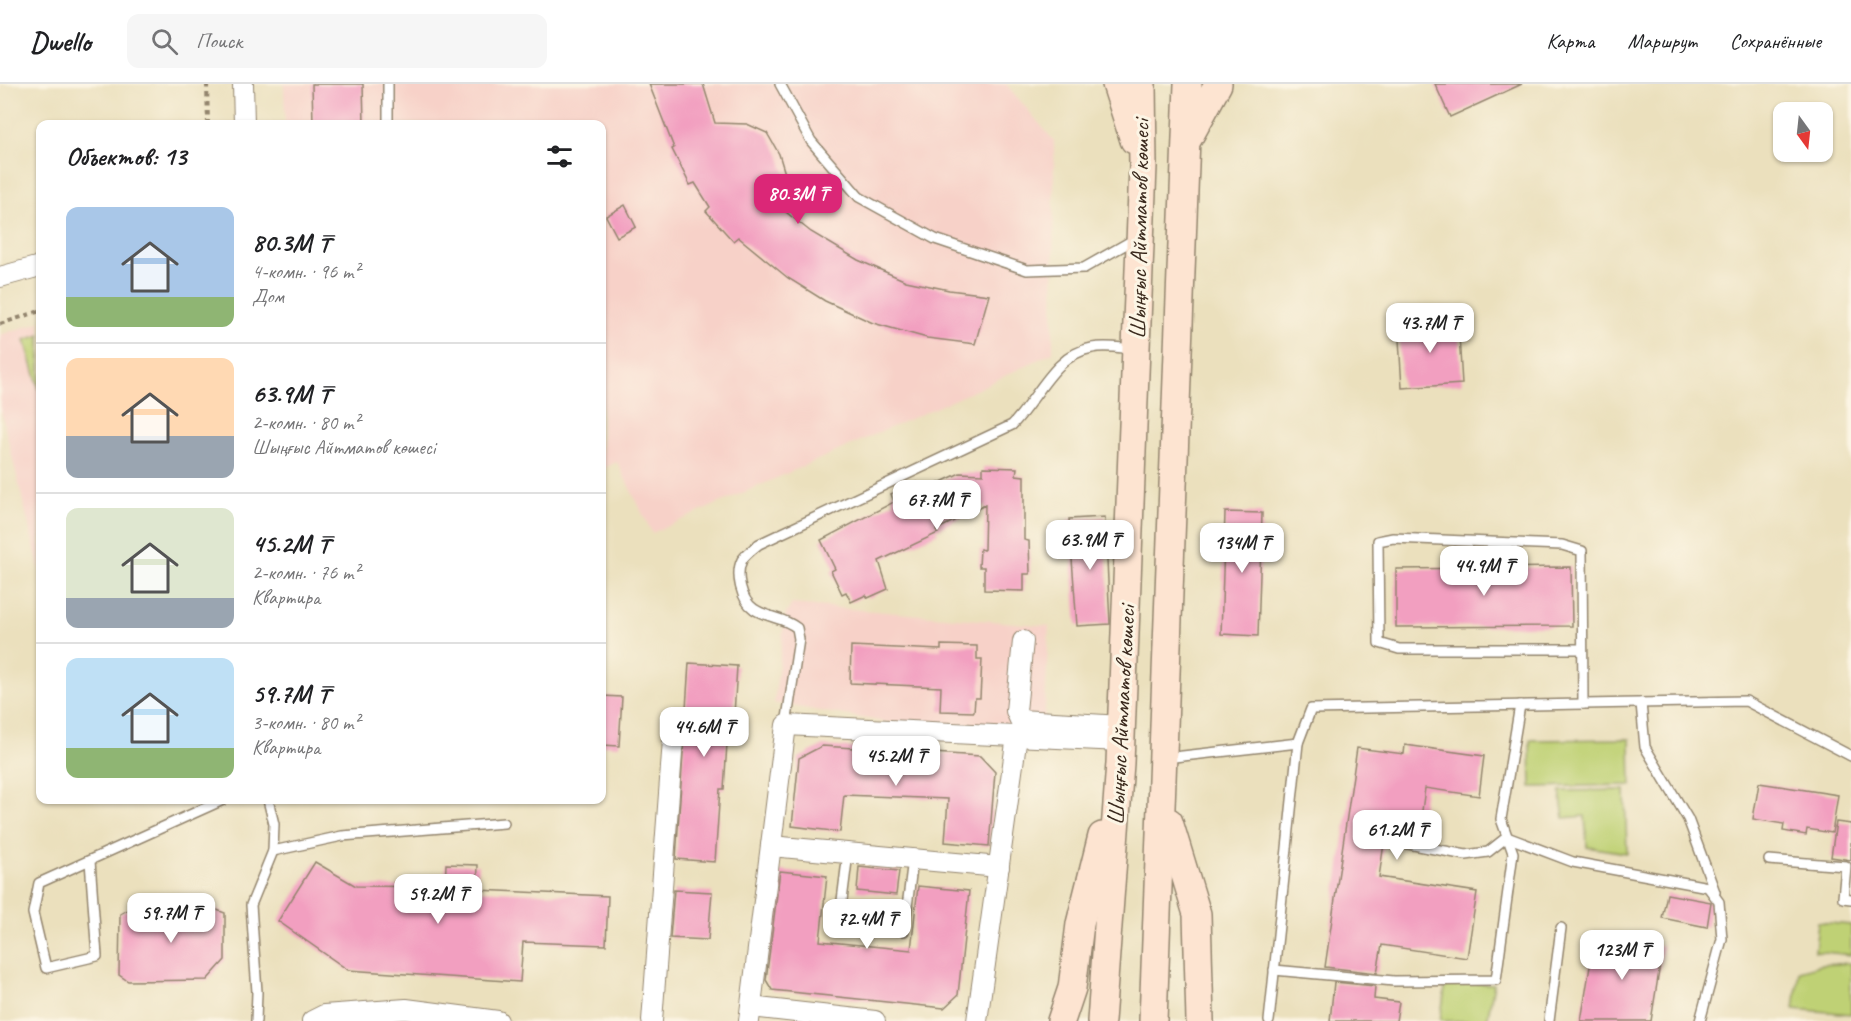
<!DOCTYPE html>
<html lang="ru">
<head>
<meta charset="utf-8">
<style>
	:root { --surface:#fff; --page:#f6f6f6; --text:#202124; --muted:#757577; --line:#e0e0e0; --accent:#db2777 }
	body { margin:0; font-family:Caveat,sans-serif; background:var(--page); color:var(--text); height:100vh; display:flex; flex-direction:column; font-size:22px; white-space:nowrap }
	* { box-sizing:border-box; margin:0 }
	p { font-size:20px; color:var(--muted) }
	.icon { flex:none; width:33px; height:33px; fill:none; stroke:currentColor; stroke-width:2; stroke-linecap:round; stroke-linejoin:round }
	.map { position:relative; flex:1; overflow:hidden }
	.sheet { position:absolute; left:36px; top:36px; width:570px; height:684px; display:flex; flex-direction:column; background:var(--surface); border-radius:12px; box-shadow:0 2px 4px #0004 }
	.sheet>* { flex:none }
	.needle { width:39px; rotate:165deg }
	.buttons { position:absolute; left:1773px; top:18px; display:grid; gap:12px }
	.buttons a { display:grid; place-items:center; width:60px; height:60px; border-radius:12px; background:var(--surface); box-shadow:0 2px 4px #0004; font-size:30px }
	.price { position:absolute; translate:-50% -51px; padding:0 14px; border-radius:12px; background:#fff; color:#222; font-size:20px; line-height:39px; filter:drop-shadow(0 2px 3px #0008) }
	.price::after { content:''; position:absolute; left:50%; top:36px; width:18px; height:14px; margin-left:-9px; background:inherit; clip-path:polygon(0 0,100% 0,50% 100%) }
	.price.current { background:var(--accent); color:#fff }
	ul { padding:0; list-style:none }
	li { display:flex; align-items:center; gap:18px; height:150px; padding:0 30px }
	li+li { border-top:2px solid var(--line) }
	li span { display:grid; place-items:center; flex:none; width:168px; height:120px; border-radius:12px; color:#555 }
	li>.icon { margin-inline-start:auto }
	span .icon { width:72px; height:72px; fill:#fffc; stroke-width:1 }
	li b { font-size:26px }
	h2 { display:flex; justify-content:space-between; align-items:center; height:72px; padding:0 30px; font-size:26px }
	header { display:flex; align-items:center; gap:36px; box-sizing:border-box; height:84px; padding:0 30px; background:var(--surface); border-bottom:2px solid var(--line) }
	header strong { font-size:28px }
	nav { display:flex; gap:33px; margin-inline-start:auto; font-size:21px }
	.search { width:420px; height:54px; background:var(--page); display:flex; align-items:center; gap:15px; box-sizing:border-box; padding:0 21px; border-radius:12px; color:var(--muted); font-size:22px }
	.map>svg:first-child { display:block }
	.built { fill:#f7d1c8 }
	.green { fill:#bfd174; stroke:#7d7e49; stroke-width:1.5 }
	.building { fill:#f29fc0 }
	.lines { fill:none; stroke-linecap:round; stroke-linejoin:round }
	.lane-casing { stroke:#93856e; stroke-width:12 }
	.street-casing { stroke:#93856e; stroke-width:22 }
	.secondary-casing { stroke:#93856e; stroke-width:30 }
	.path { stroke:#93856e; stroke-width:4; stroke-dasharray:4.5 4.5; stroke-linecap:butt }
	.lane { stroke:#fff; stroke-width:9 }
	.street { stroke:#fff; stroke-width:20 }
	.secondary { stroke:#fde4d1; stroke-width:27 }
	.labels { text-anchor:middle; stroke-width:6; stroke-linejoin:round; paint-order:stroke }
	.street-label { font-size:24px; fill:#3b2a1e; stroke:#fcf5e5 }
</style>
</head>
<body>
<header>
<strong>Dwello</strong>
<div class="search"><svg class="icon" aria-label="search" viewBox="0 0 24 24"><circle cx="10" cy="10" r="6"/><path d="M15 15l6 6"/></svg>Поиск</div>
<nav><a>Карта</a><a>Маршрут</a><a>Сохранённые</a></nav>
</header>
<div class="map">
<svg width="1851" height="937" viewBox="0 0 1851 937">
	<rect width="100%" height="100%" fill="#fcf5e5"/>
	<filter id="ink" filterUnits="userSpaceOnUse"><feTurbulence type="fractalNoise" baseFrequency=".0167" numOctaves="2"/><feDisplacementMap in="SourceGraphic" scale="12" xChannelSelector="R" yChannelSelector="G"/><feConvolveMatrix kernelMatrix="1 2 1 2 8 2 1 2 1" color-interpolation-filters="sRGB"/></filter>
	<filter id="wash" filterUnits="userSpaceOnUse"><feTurbulence type="fractalNoise" baseFrequency=".008" numOctaves="4" result="noise"/><feDisplacementMap in="SourceGraphic" scale="24" xChannelSelector="R" yChannelSelector="G"/><feGaussianBlur stdDeviation="1.35" result="paint"/><feColorMatrix in="noise" values="0 0 0 0 0 0 0 0 0 0 0 0 0 0 0 0 0 1.4 0 .05"/><feComposite in="paint" operator="in"/></filter>
	<g filter="url(#wash)">
		<rect width="100%" height="100%" fill="#ebe0bd"/>
		<!-- built -->
		<g class="built">
			<polygon points="284,0 1006,0 1054,57 1053,268 978,305 652,449 617,378 602,385 602,40 285,40"/>
			<polygon points="40,238 40,487 0,323 0,251"/>
			<polygon points="792,520 1049,542 1043,665 774,619 785,531"/>
		</g>
		<!-- green -->
		<g class="green">
			<polygon points="40,251 40,308 25,256"/>
			<polygon points="1630,655 1631,701 1531,703 1530,656"/>
			<polygon points="1625,706 1627,769 1587,763 1585,732 1564,734 1560,707"/>
			<polygon points="1818,838 1851,841 1851,871 1815,867"/>
			<polygon points="1851,879 1851,930 1794,925 1799,887 1820,881"/>
			<polygon points="1446,898 1494,900 1487,937 1440,937"/>
		</g>
		<g id="blocks">
			<!-- building -->
			<g class="building">
				<polygon points="312,0 363,0 364,40 313,40"/>
				<polygon points="649,0 703,0 715,39 747,40 767,49 779,70 786,93 777,121 811,148 858,176 906,197 949,206 989,211 975,260 927,254 873,239 825,217 788,194 738,153 733,157 706,127 710,123 695,99 690,101 672,65 674,64"/>
				<polygon points="1435,0 1522,0 1450,33"/>
				<polygon points="625,121 636,143 617,153 606,132"/>
				<polygon points="1458,235 1462,300 1402,304 1398,239"/>
				<polygon points="983,383 1017,384 1016,391 1024,392 1024,456 1029,457 1030,490 1024,490 1024,507 984,506 984,483 979,483 980,465 984,466 985,421 936,446 938,449 879,477 888,505 868,514 866,511 851,518 846,508 842,510 831,487 835,485 821,456 894,418 891,410 917,398 922,407 960,389 983,390"/>
				<polygon points="1225,428 1262,429 1258,552 1221,550"/>
				<polygon points="1105,433 1110,540 1077,542 1069,435"/>
				<polygon points="1571,483 1572,542 1396,543 1396,485"/>
				<polygon points="941,561 977,562 977,575 982,575 980,614 975,614 974,628 940,627 941,603 850,599 851,562 941,566"/>
				<polygon points="689,579 737,582 734,631 729,630 724,705 720,705 715,778 676,775"/>
				<polygon points="602,612 622,613 619,662 602,661"/>
				<polygon points="1405,661 1484,672 1479,712 1425,704 1419,750 1386,746 1379,793 1477,808 1467,874 1382,861 1377,889 1325,883 1357,664 1404,670"/>
				<polygon points="822,662 980,672 995,688 989,762 945,758 948,715 844,711 840,748 792,742 799,674"/>
				<polygon points="1759,699 1838,711 1832,749 1807,745 1806,751 1783,747 1784,740 1753,735"/>
				<polygon points="1836,738 1851,740 1851,776 1831,773"/>
				<polygon points="315,778 356,802 445,803 446,780 478,781 477,806 608,812 606,861 523,858 520,898 348,886 278,837"/>
				<polygon points="859,783 899,787 896,811 857,807"/>
				<polygon points="780,787 827,792 820,857 911,866 918,802 969,807 958,911 944,924 772,906 766,896"/>
				<polygon points="674,806 712,808 708,856 670,854"/>
				<polygon points="1667,810 1711,818 1707,843 1662,834"/>
				<polygon points="129,825 217,826 225,829 225,876 207,896 128,897 119,891 120,830"/>
				<polygon points="1595,852 1663,862 1651,937 1581,937"/>
				<polygon points="1334,898 1375,902 1374,915 1399,918 1396,937 1330,937"/>
			</g>
		</g>
	</g>
	<g filter="url(#ink)">
		<use href="#blocks" fill-opacity="0" stroke="#93856e" stroke-width="1.5"/>
		<g class="lines">
			<defs>
				<g id="lane">
					<polyline points="388,0 388,40"/>
					<polyline points="780,0 811,57 859,113 935,155 1027,186 1084,184 1135,155"/>
					<polyline points="1582,565 1399,565 1379,559 1378,457 1393,454 1562,461 1582,467 1583,620"/>
					<polyline points="1641,619 1645,663 1688,735 1715,808"/>
					<path d="M 786,641 L 799,555 L 797,544 C 784,533 767,534 754,525 C 741,516 735,490 742,476 C 746,470 754,464 759,460 L 1012,341 C 1037,316 1054,270 1092,264 C 1105,261 1120,264 1134,265"/>
					<polyline points="1165,674 1298,659 1311,625 1746,617 1851,672"/>
					<polyline points="1398,758 1466,771 1488,768 1507,753 1573,778 1708,803 1719,818 1722,855 1700,937"/>
					<polyline points="273,767 342,752 504,739"/>
					<polyline points="848,769 839,840 904,847 913,775"/>
					<polyline points="1769,776 1846,782 1843,814 1851,815"/>
					<polyline points="90,777 97,872 46,884 33,829 39,799 223,716"/>
					<polyline points="1274,886 1394,897 1496,896 1513,769 1501,735 1520,621"/>
					<polyline points="256,937 257,908 251,821 273,767 274,740 268,716"/>
					<polyline points="1269,937 1298,659"/>
					<polyline points="1549,937 1561,844"/>
				</g>
				<g id="street">
					<polyline points="243,0 244,40"/>
					<polyline points="0,193 40,182"/>
					<polyline points="1023,557 1016,627 1020,636 1122,642"/>
					<polyline points="771,762 999,783"/>
					<polyline points="751,923 875,937"/>
					<polyline points="312,937 324,931 406,925 498,937"/>
					<polyline points="652,937 673,656"/>
					<polyline points="749,937 786,641 1121,657"/>
					<polyline points="977,937 1017,652"/>
				</g>
				<g id="secondary">
					<polyline points="1116,0 1134,56"/>
					<polyline points="1189,53 1218,0"/>
					<polyline points="1169,738 1197,830 1200,937"/>
					<polyline points="1061,937 1072,904 1080,840 1102,752"/>
					<polyline points="1101,937 1120,679 1143,82 1142,0"/>
					<polyline points="1153,937 1188,0"/>
				</g>
			</defs>
			<!-- lane casing -->
			<use href="#lane" class="lane-casing"/>
			<!-- street casing -->
			<use href="#street" class="street-casing"/>
			<!-- secondary casing -->
			<use href="#secondary" class="secondary-casing"/>
			<!-- path -->
			<g class="path">
				<polyline points="207,0 208,40"/>
				<polyline points="0,240 40,227"/>
			</g>
			<!-- lane -->
			<use href="#lane" class="lane"/>
			<!-- street -->
			<use href="#street" class="street"/>
			<!-- secondary -->
			<use href="#secondary" class="secondary"/>
		</g>
	</g>
	<g class="labels">
		<!-- street labels -->
		<g class="street-label">
			<text transform="translate(1139 145) rotate(-89)" y="8">Шыңғыс Айтматов көшесі</text>
			<text transform="translate(1121 631) rotate(-87)" y="8">Шыңғыс Айтматов көшесі</text>
		</g>
	</g>
</svg>
<div class="buttons">
<a><svg class="needle" viewBox="-14 -14 28 28"><path d="M0-13l5 13h-10z" fill="#e53935"/><path d="M0 13l5-13h-10z" fill="#757577"/></svg></a>
</div>
<b class="price current" style="left:798px;top:141px">80.3M ₸</b>
<b class="price" style="left:1430px;top:270px">43.7M ₸</b>
<b class="price" style="left:937px;top:447px">67.7M ₸</b>
<b class="price" style="left:1090px;top:487px">63.9M ₸</b>
<b class="price" style="left:1242px;top:490px">134M ₸</b>
<b class="price" style="left:1484px;top:513px">44.9M ₸</b>
<b class="price" style="left:704px;top:674px">44.6M ₸</b>
<b class="price" style="left:896px;top:703px">45.2M ₸</b>
<b class="price" style="left:1397px;top:777px">61.2M ₸</b>
<b class="price" style="left:438px;top:841px">59.2M ₸</b>
<b class="price" style="left:171px;top:860px">59.7M ₸</b>
<b class="price" style="left:867px;top:866px">72.4M ₸</b>
<b class="price" style="left:1622px;top:897px">123M ₸</b>
<section class="sheet">
<h2>Объектов: 13<svg class="icon" aria-label="filters" viewBox="0 0 24 24"><path d="M4 7h16M4 17h16"/><circle cx="9" cy="7" r="2"/><circle cx="15" cy="17" r="2"/></svg></h2>
<ul>
<li><span style="background:linear-gradient(#a9c7e8 75%,#8fb573 0)"><svg class="icon" aria-label="home" viewBox="0 0 24 24"><path d="M3 11l9-7 9 7M6 9v11h12V9"/></svg></span><div><b>80.3M ₸</b><p>4-комн. · 96 m²</p><p>Дом</p></div></li>
<li><span style="background:linear-gradient(#ffd9b3 65%,#9aa5b1 0)"><svg class="icon" aria-label="home" viewBox="0 0 24 24"><path d="M3 11l9-7 9 7M6 9v11h12V9"/></svg></span><div><b>63.9M ₸</b><p>2-комн. · 80 m²</p><p>Шыңғыс Айтматов көшесі</p></div></li>
<li><span style="background:linear-gradient(#dfe7d0 75%,#9aa5b1 0)"><svg class="icon" aria-label="home" viewBox="0 0 24 24"><path d="M3 11l9-7 9 7M6 9v11h12V9"/></svg></span><div><b>45.2M ₸</b><p>2-комн. · 76 m²</p><p>Квартира</p></div></li>
<li><span style="background:linear-gradient(#bfe0f5 75%,#8fb573 0)"><svg class="icon" aria-label="home" viewBox="0 0 24 24"><path d="M3 11l9-7 9 7M6 9v11h12V9"/></svg></span><div><b>59.7M ₸</b><p>3-комн. · 80 m²</p><p>Квартира</p></div></li>
</ul>
</section>
</div>
</body>
</html>
